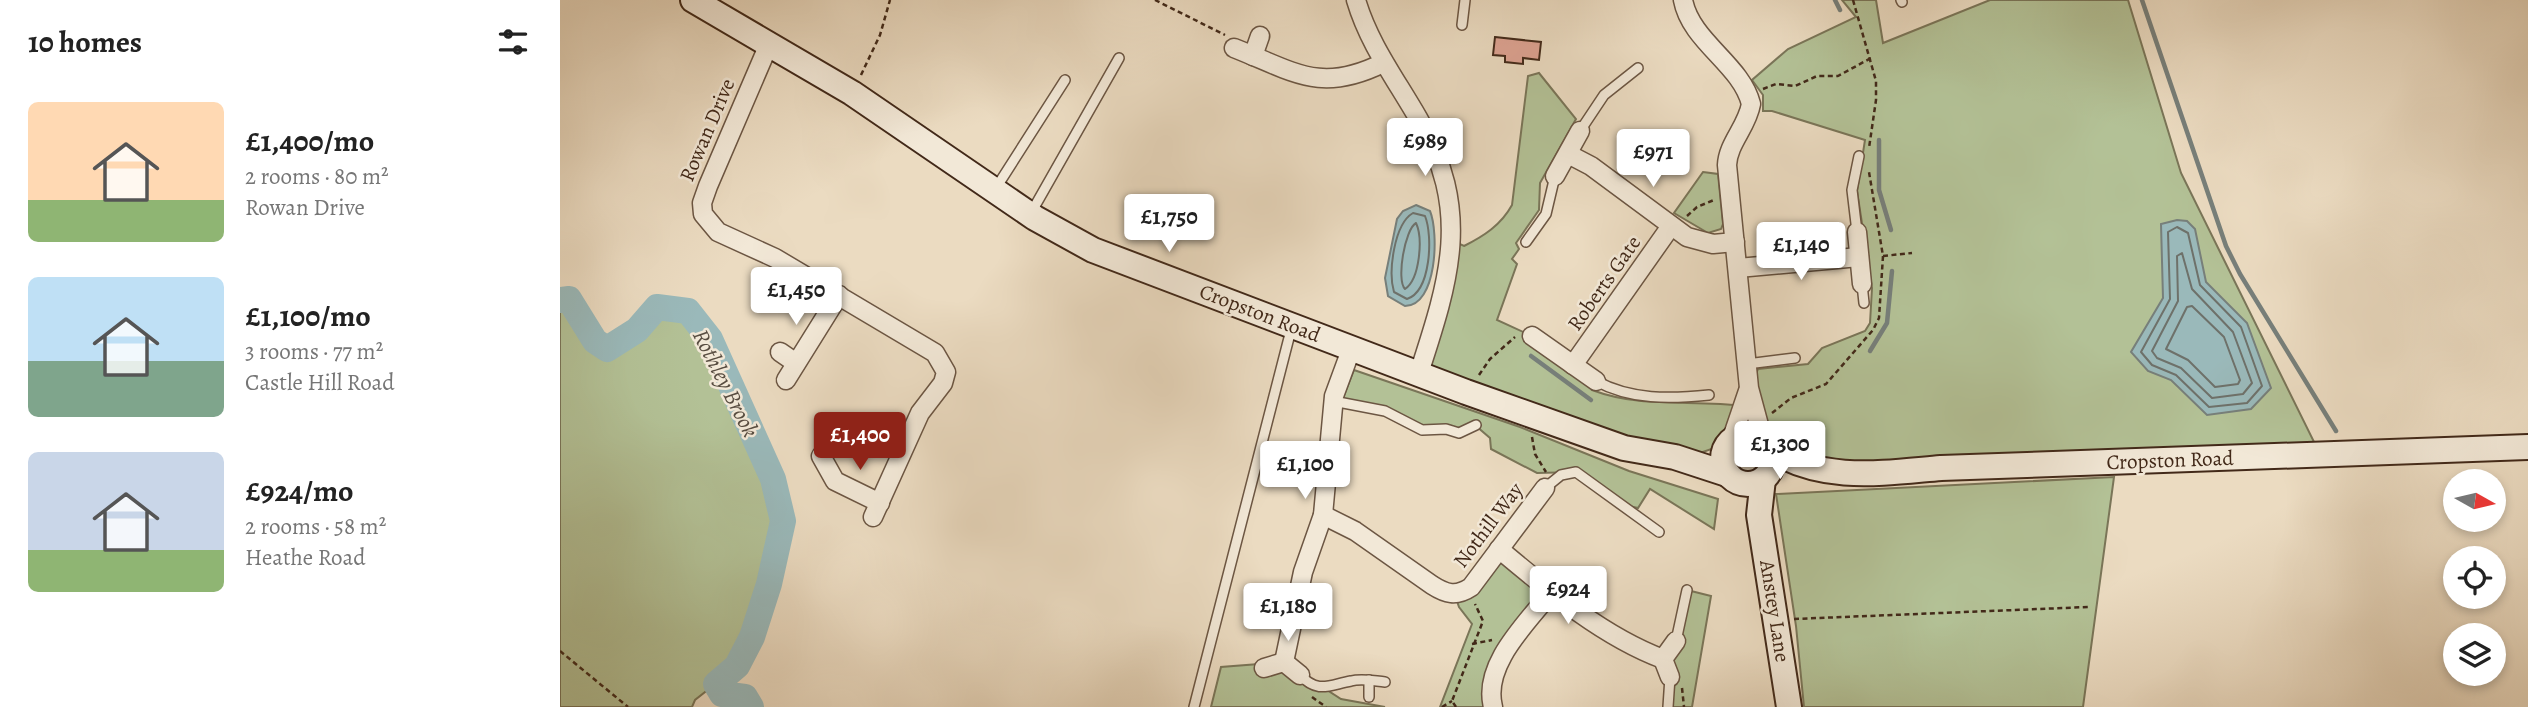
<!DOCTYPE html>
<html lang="en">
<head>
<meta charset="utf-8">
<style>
	:root { --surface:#fff; --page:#f6f6f6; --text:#222; --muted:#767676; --accent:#8f2418 }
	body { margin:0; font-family:Alegreya,serif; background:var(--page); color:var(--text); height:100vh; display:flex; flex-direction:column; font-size:26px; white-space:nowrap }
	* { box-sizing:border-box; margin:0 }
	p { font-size:23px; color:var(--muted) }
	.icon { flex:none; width:38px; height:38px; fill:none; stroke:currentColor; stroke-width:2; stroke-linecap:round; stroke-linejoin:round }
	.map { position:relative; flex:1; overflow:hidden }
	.drawer { display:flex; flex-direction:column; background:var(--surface); width:560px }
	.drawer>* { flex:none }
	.needle { width:46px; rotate:98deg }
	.controls { position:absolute; left:1883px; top:469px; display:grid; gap:14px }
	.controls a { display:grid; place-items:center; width:63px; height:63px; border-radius:50%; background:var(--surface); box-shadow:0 4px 10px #0003; font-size:35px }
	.price { position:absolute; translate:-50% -60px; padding:0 16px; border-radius:7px; background:#fff; color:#222; font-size:23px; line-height:46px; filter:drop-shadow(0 2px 4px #0008) }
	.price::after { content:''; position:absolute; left:50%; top:42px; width:21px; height:16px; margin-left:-10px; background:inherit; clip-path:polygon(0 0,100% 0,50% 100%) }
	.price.on { background:var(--accent); color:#fff }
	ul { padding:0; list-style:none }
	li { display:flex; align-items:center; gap:21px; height:175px; padding:0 28px }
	li span { display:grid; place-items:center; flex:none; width:196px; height:140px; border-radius:10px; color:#555 }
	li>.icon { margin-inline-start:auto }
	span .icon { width:84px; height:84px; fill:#fffc; stroke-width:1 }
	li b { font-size:30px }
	h2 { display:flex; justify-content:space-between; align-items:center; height:84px; padding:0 28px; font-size:30px }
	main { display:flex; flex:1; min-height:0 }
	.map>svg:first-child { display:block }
	.green { fill:#b3c196; stroke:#7a7558; stroke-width:2 }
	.water { fill:#9ab9ba; stroke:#777f7a; stroke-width:2 }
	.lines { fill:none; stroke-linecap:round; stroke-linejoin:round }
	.shore { stroke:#6e716a; stroke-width:2 }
	.stream { stroke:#777f7a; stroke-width:4.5 }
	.river { stroke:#9ab9ba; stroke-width:26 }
	.building { fill:#dea393; stroke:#422919; stroke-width:2 }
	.lane-casing { stroke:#6c5643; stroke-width:12 }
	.street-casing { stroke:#6c5643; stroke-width:21 }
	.secondary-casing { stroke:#422919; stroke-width:28 }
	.path { stroke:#422919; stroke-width:2.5; stroke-dasharray:5 3.5; stroke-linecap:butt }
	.lane { stroke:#f2e8d7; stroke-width:9 }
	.street { stroke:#f2e8d7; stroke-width:18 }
	.secondary { stroke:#f2e8d7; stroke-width:24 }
	.labels { text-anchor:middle; stroke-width:5; stroke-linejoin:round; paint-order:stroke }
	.street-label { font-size:21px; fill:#422919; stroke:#f2e8d7 }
	.water-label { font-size:23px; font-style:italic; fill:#584d41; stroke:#f2e8d7 }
</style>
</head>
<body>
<main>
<section class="drawer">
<h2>10 homes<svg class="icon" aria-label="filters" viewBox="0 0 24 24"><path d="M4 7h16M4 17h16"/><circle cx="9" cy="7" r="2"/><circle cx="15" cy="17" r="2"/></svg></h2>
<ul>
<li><span style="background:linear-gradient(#ffd9b3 70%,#8fb573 0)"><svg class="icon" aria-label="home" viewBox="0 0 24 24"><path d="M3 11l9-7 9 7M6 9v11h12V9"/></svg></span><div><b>£1,400/mo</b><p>2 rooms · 80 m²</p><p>Rowan Drive</p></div></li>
<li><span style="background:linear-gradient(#bfe0f5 60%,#7fa58c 0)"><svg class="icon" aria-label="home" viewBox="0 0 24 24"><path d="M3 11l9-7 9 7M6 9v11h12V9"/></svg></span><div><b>£1,100/mo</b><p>3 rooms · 77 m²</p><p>Castle Hill Road</p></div></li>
<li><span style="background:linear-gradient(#c9d6e8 70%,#8fb573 0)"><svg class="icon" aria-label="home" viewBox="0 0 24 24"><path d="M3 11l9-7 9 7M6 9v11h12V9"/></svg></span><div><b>£924/mo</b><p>2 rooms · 58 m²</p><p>Heathe Road</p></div></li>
</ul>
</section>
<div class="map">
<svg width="1968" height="707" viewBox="0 0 1968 707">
	<rect width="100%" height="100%" fill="#ebdbc1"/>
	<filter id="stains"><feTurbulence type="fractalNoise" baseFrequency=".00286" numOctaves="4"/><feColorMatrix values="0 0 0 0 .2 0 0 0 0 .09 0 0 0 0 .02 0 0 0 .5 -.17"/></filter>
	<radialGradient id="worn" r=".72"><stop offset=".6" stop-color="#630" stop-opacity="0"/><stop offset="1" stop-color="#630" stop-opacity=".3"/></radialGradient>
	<!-- green -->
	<g class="green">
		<polygon points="1282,0 1316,0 1323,43 1430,0 1568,0 1621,173 1760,454 1310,475 1210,449 1189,388 1198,369 1248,364 1262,348 1305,331 1310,323 1312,288 1297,191 1305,140 1212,111 1203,111 1203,95 1192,80 1228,49 1296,17"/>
		<path d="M 979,73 L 1016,119 L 980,183 L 979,210 L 956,243 L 959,249 L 952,259 L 957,264 L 937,320 L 972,336 L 1036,381 L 1032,390 C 1082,409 1133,399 1184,406 L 1169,443 L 1137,454 L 1115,457 L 859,373 L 893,241 L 904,246 C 924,236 941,225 952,205 L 968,76 Z"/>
		<polygon points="1143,172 1158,174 1163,224 1161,229 1148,233 1114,213"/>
		<path d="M 9,299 L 39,345 L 47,349 L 99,312 C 137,323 154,348 161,386 L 223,521 L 192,637 L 159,681 L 135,700 L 132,707 L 0,707 L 0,300 Z"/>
		<path d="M 794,370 L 960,427 L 1069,471 L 1158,499 L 1154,529 L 1090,489 L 1078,508 L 1055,503 L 1016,472 L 977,473 L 931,449 L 930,438 L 916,426 C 871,446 861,421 824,410 C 810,406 795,405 781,403 Z"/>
		<polygon points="1554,477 1523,707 1244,707 1236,626 1216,494"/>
		<polygon points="942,551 985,591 950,646 926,707 880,707 912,624 899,607 895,595"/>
		<polygon points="1127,590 1151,596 1132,707 1108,707 1116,641"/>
		<polygon points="724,662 781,699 825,707 651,707 661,667"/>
	</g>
	<!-- water -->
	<g class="water">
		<path d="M 856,205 L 870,211 C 879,233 877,306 845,306 L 828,296 L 825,278 L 837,219 L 843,211 Z"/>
		<polygon points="1617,220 1627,221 1635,229 1646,282 1687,323 1711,388 1691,409 1647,415 1611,380 1588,371 1571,352 1603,298 1601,224"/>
	</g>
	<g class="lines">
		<!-- shore -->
		<g class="shore">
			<path d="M 853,213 L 865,216 C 873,236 871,291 847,299 L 834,292 C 828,272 834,224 853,213 Z"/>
			<path d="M 856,223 C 863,238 860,279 845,289 C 836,280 845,229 856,223 Z"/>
			<polygon points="1617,227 1628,233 1640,285 1681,327 1702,386 1687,403 1649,407 1616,375 1592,365 1581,352 1610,299 1608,232"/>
			<polygon points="1622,253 1632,289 1673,332 1692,383 1683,394 1652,398 1621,368 1597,358 1592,351 1618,301 1617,256"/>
			<polygon points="1632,306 1664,337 1680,380 1678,384 1655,387 1628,360 1606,349 1627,307"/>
		</g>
		<!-- stream -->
		<g class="stream">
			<polyline points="1275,0 1280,10"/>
			<polyline points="1582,0 1666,246 1680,274 1776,431"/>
			<polyline points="1319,140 1319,190 1331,230"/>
			<polyline points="1310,351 1327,323 1332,271"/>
			<polyline points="971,356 1031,400"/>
		</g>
		<!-- river -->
		<polyline class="river" points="0,300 9,299 35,341 47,349 77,330 97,307 128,311 150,339 213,479 223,521 209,584 192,637 177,666 156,684 162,694 185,697 191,707"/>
	</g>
	<!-- building -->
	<polygon class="building" points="935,37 981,42 979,60 963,58 963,64 945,62 945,56 933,55"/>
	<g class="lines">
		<defs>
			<g id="lane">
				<polyline points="1341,0 1342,2"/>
				<polyline points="902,25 905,0"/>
				<polyline points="1020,131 1044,95 1078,68"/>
				<polyline points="436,188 505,80"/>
				<polyline points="471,213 559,58"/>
				<polyline points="1297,232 1292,190 1299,156"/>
				<polyline points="966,242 986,214 995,176"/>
				<polyline points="1302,284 1304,303"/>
				<polyline points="1187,364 1235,358"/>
				<path d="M 1036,381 C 1071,400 1110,399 1149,395"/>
				<polyline points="773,401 825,411 862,430 886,429 899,433 916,425"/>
				<polyline points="985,488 1001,475 1016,472 1099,532"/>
				<polyline points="1116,641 1127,590"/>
				<path d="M 740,675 C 758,694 769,685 791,681 C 802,678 814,681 825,682"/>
				<polyline points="809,680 809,697"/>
				<polyline points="634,707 732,326"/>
				<polyline points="1108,707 1110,677"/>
			</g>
			<g id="street">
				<path d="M 796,0 C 809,44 835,78 858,118 C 912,210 890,278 859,373"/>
				<path d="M 1123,0 C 1131,42 1181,64 1191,104 C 1187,127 1168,143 1167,165 L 1189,388 L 1203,440"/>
				<polyline points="209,44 148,186 142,203 143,214 158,232 215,258 375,353 386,372 383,383 360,413 313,517"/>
				<path d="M 674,48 C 735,72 760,94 823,63"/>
				<polyline points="693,56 700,36"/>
				<polyline points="1008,154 1031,166 1127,237 1153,244 1175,242"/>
				<polyline points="995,176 1020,131"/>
				<polyline points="1297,232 1302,284"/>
				<polyline points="1178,268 1299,257"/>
				<polyline points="972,336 1036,381"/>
				<polyline points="220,352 236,363"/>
				<polyline points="1013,365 1111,226"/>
				<polyline points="226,380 279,295"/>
				<polyline points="1171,441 1188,391"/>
				<polyline points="261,456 275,481 320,503"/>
				<path d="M 763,515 L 795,531 L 872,585 C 886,594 896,597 911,587 L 985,488"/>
				<path d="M 939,549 C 988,590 1042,636 1103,659"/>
				<polyline points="724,662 743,572 763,515 774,396 792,347"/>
				<polyline points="704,668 724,662 740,675"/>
				<polyline points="1110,677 1103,659 1116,641"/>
				<path d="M 933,707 C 922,664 968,622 992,591"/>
			</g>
			<g id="secondary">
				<polyline points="133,0 292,93 475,218 533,250 906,392 1064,448 1115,457 1167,474"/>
				<circle cx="1188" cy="459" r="25"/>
				<path d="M 1210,449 C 1263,483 1322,473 1381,468 L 1968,447"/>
				<polyline points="1203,479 1199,515 1229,707"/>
			</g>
		</defs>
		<!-- lane casing -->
		<use href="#lane" class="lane-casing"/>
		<!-- street casing -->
		<use href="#street" class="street-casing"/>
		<!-- secondary casing -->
		<use href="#secondary" class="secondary-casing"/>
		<!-- path -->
		<g class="path">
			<polyline points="595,0 665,35"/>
			<polyline points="1293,0 1316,81 1316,100 1309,148"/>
			<polyline points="301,75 320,35 330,0"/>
			<polyline points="1203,89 1216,84 1235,86 1257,76 1278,76 1311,58"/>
			<polyline points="1127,216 1137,207 1154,200"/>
			<polyline points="1323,256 1352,253"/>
			<polyline points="919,375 930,359 955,337"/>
			<polyline points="1212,413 1231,398 1266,384 1313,330 1319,318 1323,256 1309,172"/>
			<polyline points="972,437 975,454 986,472"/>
			<polyline points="1234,619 1528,607"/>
			<polyline points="912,644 932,640"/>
			<polyline points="0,651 68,707"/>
			<polyline points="1122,688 1124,707"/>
			<polyline points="752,697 766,707"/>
			<polyline points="882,707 892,701"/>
			<polyline points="896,707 892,701 923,621 915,604"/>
		</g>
		<!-- lane -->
		<use href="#lane" class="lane"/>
		<!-- street -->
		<use href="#street" class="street"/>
		<!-- secondary -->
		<use href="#secondary" class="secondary"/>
	</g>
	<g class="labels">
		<!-- street labels -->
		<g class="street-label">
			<text transform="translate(147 130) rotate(-67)" y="7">Rowan Drive</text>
			<text transform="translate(1044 283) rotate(-55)" y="7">Roberts Gate</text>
			<text transform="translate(700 313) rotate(21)" y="7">Cropston Road</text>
			<text transform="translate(1610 460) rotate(-2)" y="7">Cropston Road</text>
			<text transform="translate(928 525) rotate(-53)" y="7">Nothill Way</text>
			<text transform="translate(1215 611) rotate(81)" y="7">Anstey Lane</text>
		</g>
		<!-- water labels -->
		<g class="water-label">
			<text transform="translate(166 383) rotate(63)" y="8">Rothley Brook</text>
		</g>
	</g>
	<rect width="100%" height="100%" filter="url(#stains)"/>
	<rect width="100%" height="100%" fill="url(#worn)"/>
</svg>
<div class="controls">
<a><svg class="needle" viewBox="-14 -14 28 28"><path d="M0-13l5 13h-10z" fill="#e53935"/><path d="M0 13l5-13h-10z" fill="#767676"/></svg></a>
<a><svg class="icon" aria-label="locate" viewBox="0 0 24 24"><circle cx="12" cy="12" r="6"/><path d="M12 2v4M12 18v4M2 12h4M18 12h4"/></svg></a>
<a><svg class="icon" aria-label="layers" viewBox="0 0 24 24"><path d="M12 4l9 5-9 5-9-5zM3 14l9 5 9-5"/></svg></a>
</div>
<b class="price" style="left:865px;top:178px">£989</b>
<b class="price" style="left:1093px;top:189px">£971</b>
<b class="price" style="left:609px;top:254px">£1,750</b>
<b class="price" style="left:1241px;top:282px">£1,140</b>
<b class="price" style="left:236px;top:327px">£1,450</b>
<b class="price on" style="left:300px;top:472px">£1,400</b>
<b class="price" style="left:1220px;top:481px">£1,300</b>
<b class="price" style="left:745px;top:501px">£1,100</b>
<b class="price" style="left:1008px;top:626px">£924</b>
<b class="price" style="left:728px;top:643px">£1,180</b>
</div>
</main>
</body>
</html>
